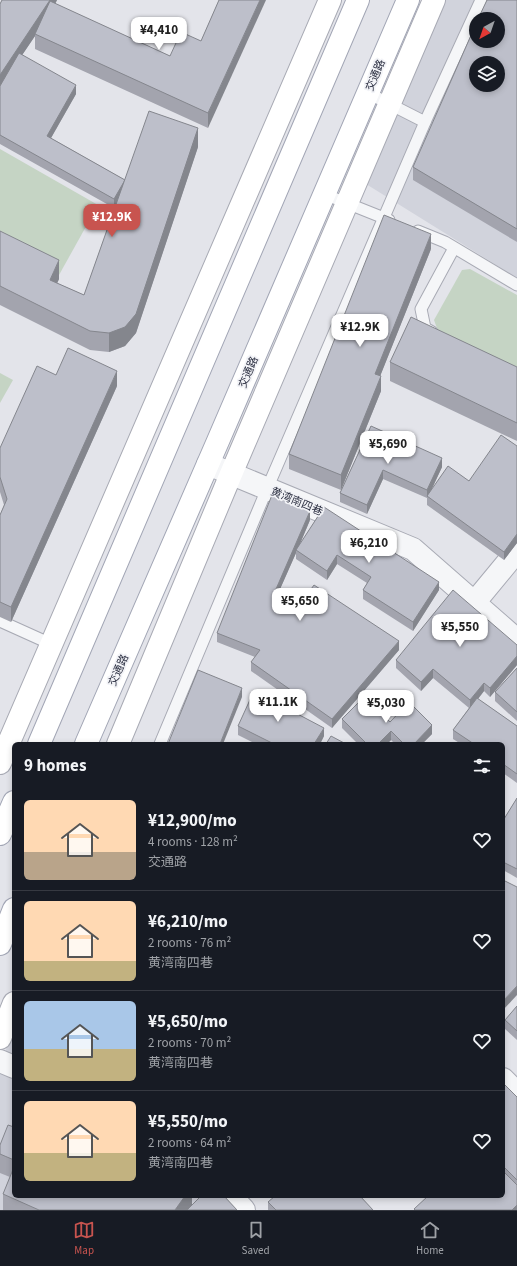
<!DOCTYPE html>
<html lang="en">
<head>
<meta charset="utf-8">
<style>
	:root { --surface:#171b24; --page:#20242c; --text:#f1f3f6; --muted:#9ea1a6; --line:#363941; --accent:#c8544f }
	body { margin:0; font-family:"Source Sans 3","Noto Sans SC",sans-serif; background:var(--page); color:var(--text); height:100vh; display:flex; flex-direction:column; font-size:15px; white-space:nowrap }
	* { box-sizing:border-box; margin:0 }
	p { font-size:13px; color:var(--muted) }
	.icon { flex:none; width:22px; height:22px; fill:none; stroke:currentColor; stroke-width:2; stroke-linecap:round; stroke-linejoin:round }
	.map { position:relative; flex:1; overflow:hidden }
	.side { position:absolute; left:12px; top:742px; width:493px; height:456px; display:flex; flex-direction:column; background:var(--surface); border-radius:6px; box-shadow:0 2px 6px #0003 }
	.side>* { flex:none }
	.needle { width:26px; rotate:220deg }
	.buttons { position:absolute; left:469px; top:12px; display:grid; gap:8px }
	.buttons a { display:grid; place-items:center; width:36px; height:36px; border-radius:50%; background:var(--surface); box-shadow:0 2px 6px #0003; font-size:20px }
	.price { position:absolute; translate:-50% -34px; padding:0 9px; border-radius:8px; background:#fff; color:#222; font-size:13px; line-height:26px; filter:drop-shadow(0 1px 2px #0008) }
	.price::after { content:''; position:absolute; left:50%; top:24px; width:12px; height:9px; margin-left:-6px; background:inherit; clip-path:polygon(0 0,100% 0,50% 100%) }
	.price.selected { background:var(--accent); color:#fff }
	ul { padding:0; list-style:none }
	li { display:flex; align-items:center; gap:12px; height:100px; padding:0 12px }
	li+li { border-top:1px solid var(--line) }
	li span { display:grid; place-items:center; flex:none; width:112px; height:80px; border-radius:6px; color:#555 }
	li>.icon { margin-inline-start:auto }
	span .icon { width:48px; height:48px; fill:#fffc; stroke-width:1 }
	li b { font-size:17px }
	h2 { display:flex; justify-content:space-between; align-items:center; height:48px; padding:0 12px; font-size:17px }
	.menu { display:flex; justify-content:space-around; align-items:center; height:56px; border-top:1px solid var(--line); background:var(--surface); font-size:11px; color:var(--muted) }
	.menu a { display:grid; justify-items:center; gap:2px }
	.menu .selected { color:var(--accent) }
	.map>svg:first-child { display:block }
	.built { fill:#d1d3dc; fill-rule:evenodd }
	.green { fill:#c5d4c4 }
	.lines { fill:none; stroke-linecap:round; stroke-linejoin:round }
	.lane-casing { stroke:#a8aab4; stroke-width:13 }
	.street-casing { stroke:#a8aab4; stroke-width:24 }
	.secondary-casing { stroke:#a8aab4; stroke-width:24 }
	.primary-casing { stroke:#a2a6b5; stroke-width:24 }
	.lane { stroke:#f5f6f8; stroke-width:11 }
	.street { stroke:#f5f6f8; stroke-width:22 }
	.secondary { stroke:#fff; stroke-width:22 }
	.primary { stroke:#fff; stroke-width:22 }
	.wall { fill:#a3a4ae }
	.shaded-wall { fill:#84868d }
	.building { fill:#bdbfca; stroke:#84868d; fill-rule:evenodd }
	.labels { text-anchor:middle; stroke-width:3.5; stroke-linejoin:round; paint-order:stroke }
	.street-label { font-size:11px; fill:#2b2f41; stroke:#f2f3f7 }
</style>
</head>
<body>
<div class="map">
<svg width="517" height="1210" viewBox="0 0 517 1210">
	<rect width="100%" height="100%" fill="#e3e4ea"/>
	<!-- built -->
	<g class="built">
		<path d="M 424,0 L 517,0 L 517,278 L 358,179 ZM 476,19 L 498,19 L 498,41 L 476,41 ZM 476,63 L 498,63 L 498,85 L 476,85 Z"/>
		<polygon points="14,1029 14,1196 215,1196 228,1210 0,1210 0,1065"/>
	</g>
	<!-- green -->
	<g class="green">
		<polygon points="0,149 98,205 59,275 0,241"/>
		<polygon points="470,269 517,295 517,366 511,369 438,331 434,320 462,270"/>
		<polygon points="0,373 13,380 0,403"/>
	</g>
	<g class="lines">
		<defs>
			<g id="lane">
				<polyline points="368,93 425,122 481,0"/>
				<polyline points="324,194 389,220"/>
				<polyline points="418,231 445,242 517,285"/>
				<polyline points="432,332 425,328 421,309 454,248"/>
				<polyline points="0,621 51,644"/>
				<polyline points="160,744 267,489 425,122"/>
			</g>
			<g id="street">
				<polyline points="208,464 413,549 517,640"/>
				<polyline points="474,603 517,551"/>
				<polyline points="0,1061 14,1067"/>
				<polyline points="503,1079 517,1093"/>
				<polyline points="231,1196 244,1210"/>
			</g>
			<g id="secondary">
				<polyline points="118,744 231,474 434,0"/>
				<polyline points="0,763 330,0"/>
				<polyline points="0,1038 14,1003"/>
			</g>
			<g id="primary">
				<polyline points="39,744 358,0"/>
				<polyline points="86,744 218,441 408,0"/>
				<polyline points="0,834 14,802"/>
				<polyline points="0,944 14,909"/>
			</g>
		</defs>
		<!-- lane casing -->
		<use href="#lane" class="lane-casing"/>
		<!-- street casing -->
		<use href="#street" class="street-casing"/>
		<!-- secondary casing -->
		<use href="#secondary" class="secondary-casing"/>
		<!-- primary casing -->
		<use href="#primary" class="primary-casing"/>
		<!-- lane -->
		<use href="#lane" class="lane"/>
		<!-- street -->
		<use href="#street" class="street"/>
		<!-- secondary -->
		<use href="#secondary" class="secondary"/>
		<!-- primary -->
		<use href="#primary" class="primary"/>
	</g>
	<!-- wall -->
	<g class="wall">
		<polygon points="2,0 57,0 55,4 170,56 201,41 219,0 208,128 35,49 35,36 22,55 76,94 51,138 125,180 198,147 136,333 125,346 109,352 90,350 0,305 0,231 59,279 57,283 84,295 117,202 114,208 0,144 0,4"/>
		<polygon points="517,0 517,242 413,180 413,167"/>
		<polygon points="431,249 380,376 381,391 341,490 289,469 289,454"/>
		<polygon points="390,362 517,367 517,441 390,381"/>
		<polygon points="117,386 11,622 0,617 0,515 4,505 0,492 0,448"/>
		<polygon points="371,426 442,467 431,491 469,481 517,446 517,543 504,560 427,505 427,498 383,479 367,514 340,502 340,493"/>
		<polygon points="324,507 439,590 413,631 363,599 363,590 367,583 337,564 327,580 296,559 296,553 276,598 295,611 399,650 332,728 251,671 251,662 255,657 217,642 217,633 310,520 299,546"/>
		<polygon points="517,645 517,665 490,697 484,691 478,699 517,726 517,783 503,773 503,744 461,744 453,739 453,730 469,708 433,678 421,691 396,668 396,660"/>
		<polygon points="517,668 517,721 495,701 495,692"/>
		<polygon points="342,719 390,722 432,734 422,744 395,744 391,740 387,744 358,744 342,728"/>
		<polygon points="238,726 324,736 320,744 256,744 238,735"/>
		<polygon points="517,798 517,878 503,870 503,818 504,819"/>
		<polygon points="517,1006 517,1040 505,1029 505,1020"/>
		<polygon points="503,1083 517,1097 517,1210 414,1210 414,1209 503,1196"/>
		<polygon points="14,1127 14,1196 192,1196 192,1205 237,1210 3,1210 3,1194 10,1177 0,1173 0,1145"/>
		<polygon points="268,1202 373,1210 268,1210"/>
	</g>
	<!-- shaded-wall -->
	<g class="shaded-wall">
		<polygon points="50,0 57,0 53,8 35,34 35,36 0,88 0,75"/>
		<polygon points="260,0 266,0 208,128 208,113"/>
		<polygon points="76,85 76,94 47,145 47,136"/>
		<polygon points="198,128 198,147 136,333 125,346 109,352 109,333"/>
		<polygon points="125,180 125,189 114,208 114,199"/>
		<polygon points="431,234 431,249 375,389 375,374"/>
		<polygon points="59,260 59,279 50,299 50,280"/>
		<polygon points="117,371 117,386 11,622 11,607"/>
		<polygon points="381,376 381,391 341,490 341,475"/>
		<polygon points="442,458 442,467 428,497 427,497 427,490"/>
		<polygon points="383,470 383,479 367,514 367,505"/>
		<polygon points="310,511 310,520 297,551 296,550 296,553 273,605 273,596"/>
		<polygon points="517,534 517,543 504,560 504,552"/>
		<polygon points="337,555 337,564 327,580 327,571"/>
		<polygon points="439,582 439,590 413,631 413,622"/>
		<polygon points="399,641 399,650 332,728 332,719"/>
		<polygon points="517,656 517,665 490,697 490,688"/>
		<polygon points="433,669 433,678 421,691 421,682"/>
		<polygon points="484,683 484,691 470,709 470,700"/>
		<polygon points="242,688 242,697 223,744 220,744"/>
		<polygon points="432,725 432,734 422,744 414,744"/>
		<polygon points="324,728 324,736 320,744 314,744"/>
		<polygon points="391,731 391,740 387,744 378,744"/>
		<polygon points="517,986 517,995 503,1010 503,1001"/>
		<polygon points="185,1196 192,1196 192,1206 189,1210 175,1210"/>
		<polygon points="517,1205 517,1210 512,1210"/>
	</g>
	<!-- building -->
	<g class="building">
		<polygon points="2,0 50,0 0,75 0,4"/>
		<polygon points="219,0 260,0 208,113 35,34 50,1 170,56 181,32 201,41"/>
		<path d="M 487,0 L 517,0 L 517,229 L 413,167 L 476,24 L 476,41 L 498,41 L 498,19 L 478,19 ZM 476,63 L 498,63 L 498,85 L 476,85 Z"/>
		<polygon points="19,53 76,85 47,136 125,180 114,199 0,135 0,86"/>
		<polygon points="149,111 198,128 136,314 125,327 109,333 90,331 0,286 0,231 59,260 50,280 84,295"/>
		<polygon points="384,215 431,234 375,374 381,376 341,475 289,454"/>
		<polygon points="411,317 517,367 517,423 390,362"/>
		<polygon points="68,348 117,371 11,607 0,602 0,515 7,499 0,477 0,448 37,366 56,375"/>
		<polygon points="371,426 442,458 427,490 383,470 367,505 340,493"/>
		<polygon points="501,435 517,446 517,534 504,552 427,496 448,466 469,481"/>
		<polygon points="272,495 310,511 273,596 295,611 314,585 399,641 332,719 251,662 260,650 217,633"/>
		<polygon points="324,507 439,582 413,622 363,590 371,577 337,555 327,571 296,550"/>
		<polygon points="453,590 517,645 517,656 490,688 484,683 470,700 433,669 421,682 396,660"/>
		<polygon points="517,668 517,712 495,692"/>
		<polygon points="198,670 242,688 220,744 168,744"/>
		<polygon points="254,691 324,728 314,744 274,744 238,726"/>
		<polygon points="364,697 390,722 409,702 432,725 414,744 404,744 391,731 378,744 367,744 342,719"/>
		<polygon points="477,698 517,726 517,774 503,764 503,744 474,744 453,730"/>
		<polygon points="331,736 346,744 326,744"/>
		<polygon points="517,798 517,869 503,862 503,818 504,819"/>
		<polygon points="503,880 517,887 517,986 503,1001"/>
		<polygon points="517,1006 517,1031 505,1020"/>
		<polygon points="503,1083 517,1097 517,1180 503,1166"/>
		<polygon points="8,1125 14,1127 14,1160 0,1154 0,1145"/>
		<polygon points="14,1167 14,1196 185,1196 175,1210 39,1210 3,1194"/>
		<polygon points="503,1171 517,1185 517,1205 512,1210 415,1210 414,1209 428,1196 503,1196"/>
		<polygon points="201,1196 224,1196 237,1210 187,1210"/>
		<polygon points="275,1196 360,1196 373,1210 276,1210 268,1202"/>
	</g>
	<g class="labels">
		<!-- street labels -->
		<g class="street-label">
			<text transform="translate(375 75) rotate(-67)" y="4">交通路</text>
			<text transform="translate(248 372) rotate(-67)" y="4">交通路</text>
			<text transform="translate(297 501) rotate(23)" y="4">黄湾南四巷</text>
			<text transform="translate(118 670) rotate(-66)" y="4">交通路</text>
		</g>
	</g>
</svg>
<div class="buttons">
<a><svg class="needle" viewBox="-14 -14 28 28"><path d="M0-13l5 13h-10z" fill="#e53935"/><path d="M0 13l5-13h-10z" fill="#9ea1a6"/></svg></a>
<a><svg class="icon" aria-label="layers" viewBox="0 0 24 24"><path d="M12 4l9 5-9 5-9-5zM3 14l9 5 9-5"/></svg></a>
</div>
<b class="price" style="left:159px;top:51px">¥4,410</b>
<b class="price selected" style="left:112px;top:238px">¥12.9K</b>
<b class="price" style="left:360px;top:348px">¥12.9K</b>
<b class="price" style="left:388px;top:465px">¥5,690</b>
<b class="price" style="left:369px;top:564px">¥6,210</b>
<b class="price" style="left:300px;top:622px">¥5,650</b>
<b class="price" style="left:460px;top:648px">¥5,550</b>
<b class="price" style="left:278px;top:723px">¥11.1K</b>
<b class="price" style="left:386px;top:724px">¥5,030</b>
<section class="side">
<h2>9 homes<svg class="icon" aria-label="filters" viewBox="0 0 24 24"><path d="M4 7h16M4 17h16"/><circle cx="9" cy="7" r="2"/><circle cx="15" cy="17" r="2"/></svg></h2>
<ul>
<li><span style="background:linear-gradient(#ffd9b3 65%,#b9a48a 0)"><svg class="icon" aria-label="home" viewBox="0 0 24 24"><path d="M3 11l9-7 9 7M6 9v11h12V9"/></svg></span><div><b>¥12,900/mo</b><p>4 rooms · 128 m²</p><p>交通路</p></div><svg class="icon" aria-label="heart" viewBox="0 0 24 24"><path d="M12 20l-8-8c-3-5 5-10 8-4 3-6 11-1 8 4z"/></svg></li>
<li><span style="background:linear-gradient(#ffd9b3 75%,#c2b280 0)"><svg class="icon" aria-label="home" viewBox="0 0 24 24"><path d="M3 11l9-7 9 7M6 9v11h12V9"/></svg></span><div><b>¥6,210/mo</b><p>2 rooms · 76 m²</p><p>黄湾南四巷</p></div><svg class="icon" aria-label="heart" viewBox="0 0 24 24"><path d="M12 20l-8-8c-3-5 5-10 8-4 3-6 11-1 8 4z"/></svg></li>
<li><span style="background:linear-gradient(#a9c7e8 60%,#c2b280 0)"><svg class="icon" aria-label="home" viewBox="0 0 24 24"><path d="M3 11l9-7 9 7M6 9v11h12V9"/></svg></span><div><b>¥5,650/mo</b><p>2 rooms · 70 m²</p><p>黄湾南四巷</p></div><svg class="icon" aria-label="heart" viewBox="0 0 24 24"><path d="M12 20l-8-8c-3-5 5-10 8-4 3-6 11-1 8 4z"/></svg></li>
<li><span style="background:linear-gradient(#ffd9b3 65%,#c2b280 0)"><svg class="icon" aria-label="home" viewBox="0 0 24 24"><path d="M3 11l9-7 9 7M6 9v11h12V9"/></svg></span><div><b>¥5,550/mo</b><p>2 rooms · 64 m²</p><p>黄湾南四巷</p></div><svg class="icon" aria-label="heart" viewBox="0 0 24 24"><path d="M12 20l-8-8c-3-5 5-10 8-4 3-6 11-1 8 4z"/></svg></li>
</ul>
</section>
</div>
<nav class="menu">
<a class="selected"><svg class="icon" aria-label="map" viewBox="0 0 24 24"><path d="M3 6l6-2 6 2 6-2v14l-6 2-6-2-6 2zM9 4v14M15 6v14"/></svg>Map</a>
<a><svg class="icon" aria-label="saved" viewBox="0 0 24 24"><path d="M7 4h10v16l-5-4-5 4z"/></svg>Saved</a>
<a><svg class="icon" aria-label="home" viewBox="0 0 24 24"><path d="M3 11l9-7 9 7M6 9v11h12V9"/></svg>Home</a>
</nav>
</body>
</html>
